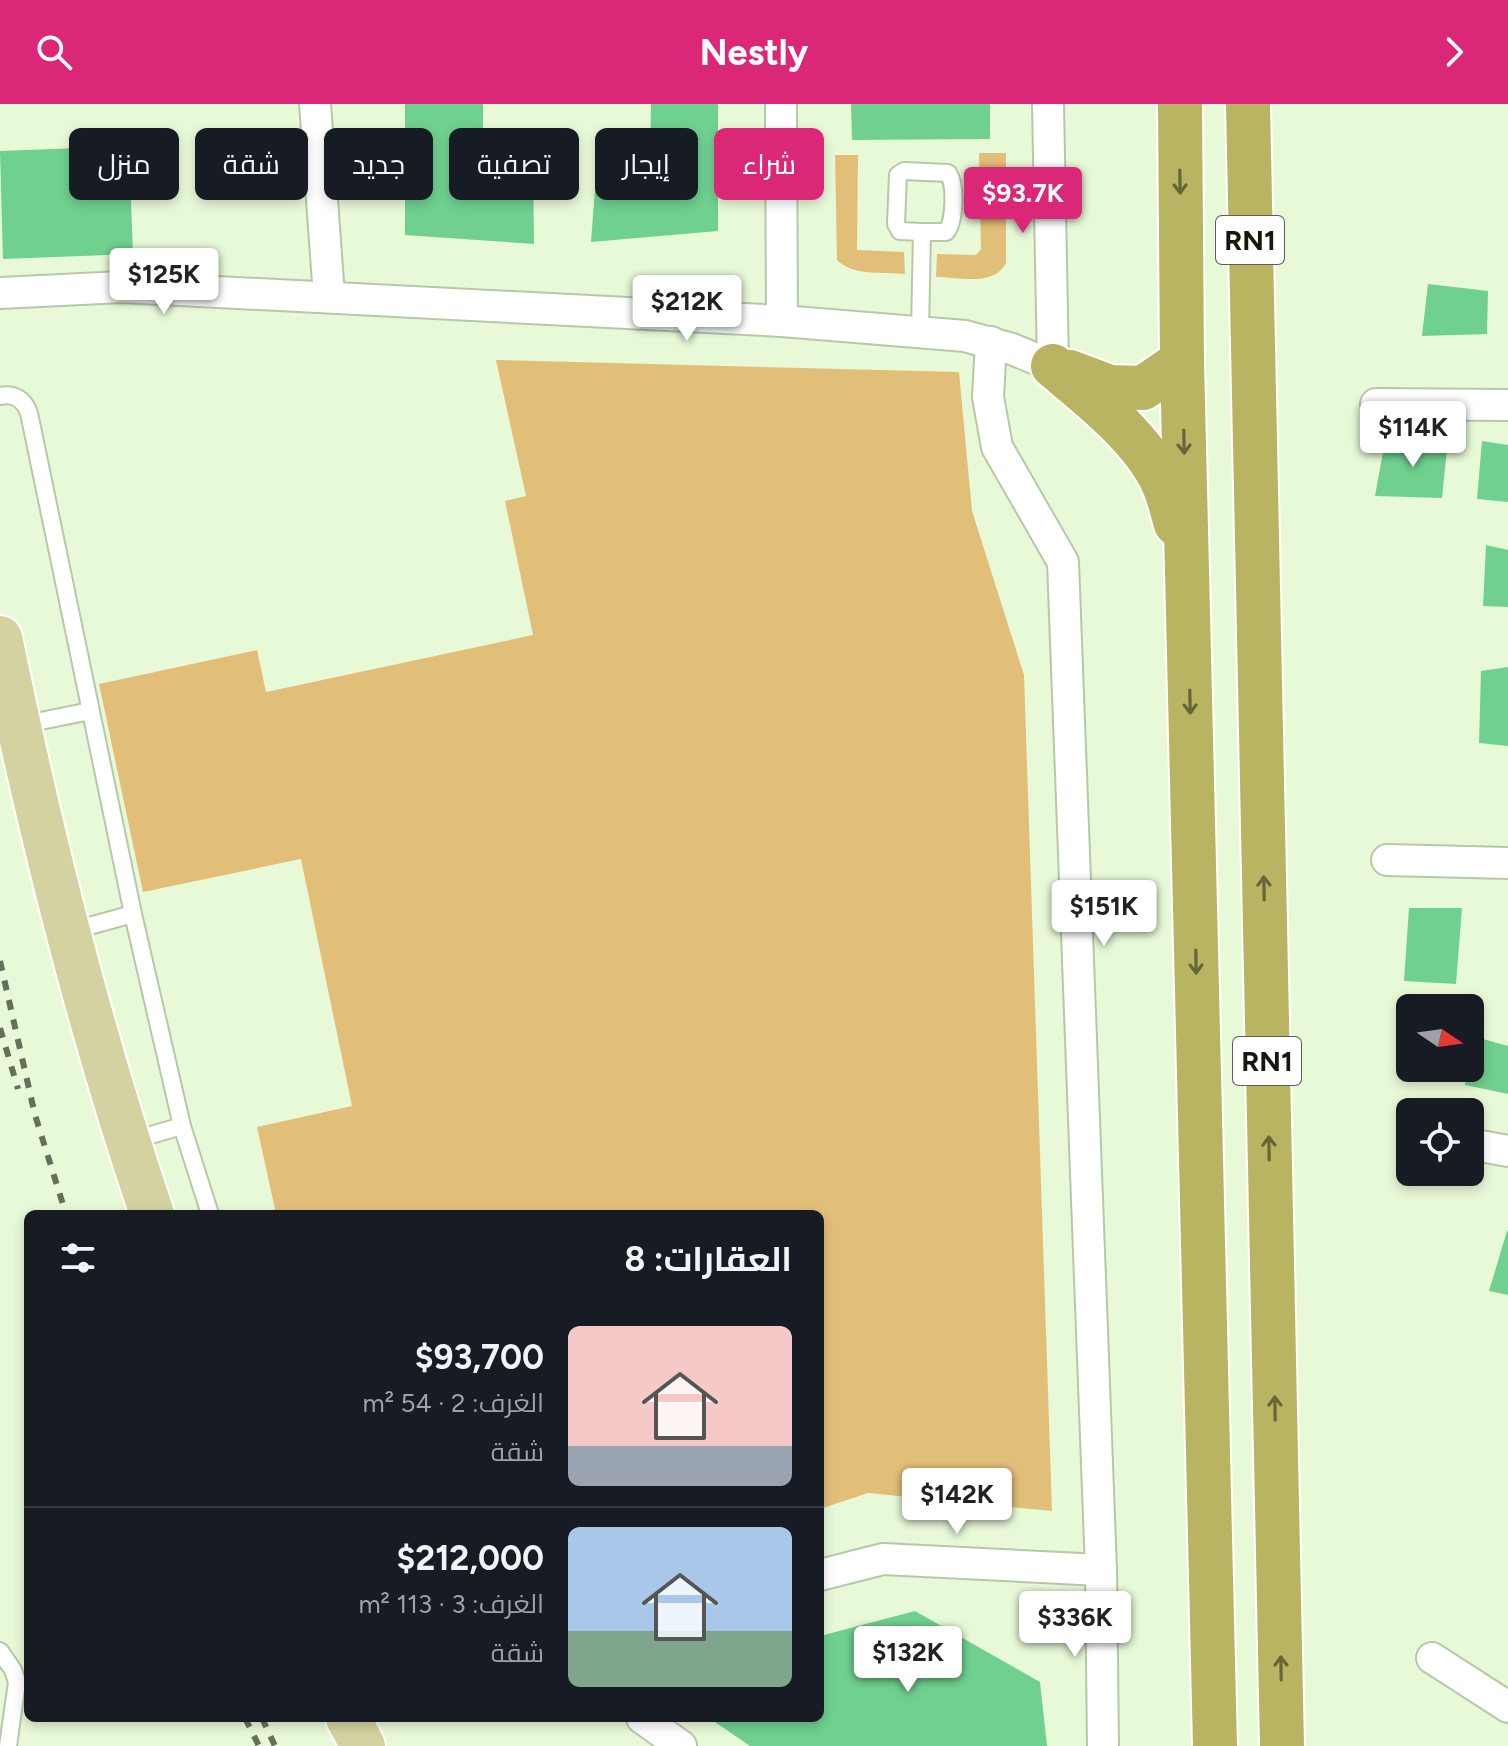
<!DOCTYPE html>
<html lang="ar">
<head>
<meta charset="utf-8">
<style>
	:root { --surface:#171b24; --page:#242831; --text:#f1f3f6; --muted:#9ea1a6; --line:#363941; --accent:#db2777 }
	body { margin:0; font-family:Figtree,Cairo,sans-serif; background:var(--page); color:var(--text); direction:rtl; height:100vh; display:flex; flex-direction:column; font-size:30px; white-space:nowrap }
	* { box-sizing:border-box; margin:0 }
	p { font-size:26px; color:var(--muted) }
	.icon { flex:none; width:44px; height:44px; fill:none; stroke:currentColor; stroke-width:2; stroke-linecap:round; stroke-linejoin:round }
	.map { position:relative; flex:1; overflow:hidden; direction:ltr }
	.details { position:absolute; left:24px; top:1106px; width:800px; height:512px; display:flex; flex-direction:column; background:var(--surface); border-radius:12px; box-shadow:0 4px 12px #0003; direction:rtl }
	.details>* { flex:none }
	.banner { position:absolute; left:24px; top:24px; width:800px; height:72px; direction:rtl; display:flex; gap:16px }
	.needle { width:52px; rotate:103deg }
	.fabs { position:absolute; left:1396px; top:890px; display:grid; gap:16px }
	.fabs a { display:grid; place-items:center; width:88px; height:88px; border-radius:12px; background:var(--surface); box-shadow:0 4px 12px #0003; font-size:40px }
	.price { position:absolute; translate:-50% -68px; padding:0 18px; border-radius:8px; background:#fff; color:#222; font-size:26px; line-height:52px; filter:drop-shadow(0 2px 4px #0008) }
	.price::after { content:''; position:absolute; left:50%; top:48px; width:24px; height:18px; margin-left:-12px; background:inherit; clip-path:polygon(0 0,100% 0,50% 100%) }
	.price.active { background:var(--accent); color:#fff }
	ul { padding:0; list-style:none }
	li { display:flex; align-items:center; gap:24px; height:200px; padding:0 32px }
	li+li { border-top:2px solid var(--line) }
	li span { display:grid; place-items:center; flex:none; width:224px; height:160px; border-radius:12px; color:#555 }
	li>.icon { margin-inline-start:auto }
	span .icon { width:96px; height:96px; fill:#fffc; stroke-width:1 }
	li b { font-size:34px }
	h2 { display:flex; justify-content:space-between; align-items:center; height:96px; padding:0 32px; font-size:34px }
	.chip { padding:0 28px; border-radius:12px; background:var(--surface); box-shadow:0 4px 12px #0003; font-size:28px; line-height:72px }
	.chip.active { background:var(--accent); color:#fff }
	header { display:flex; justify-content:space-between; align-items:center; height:104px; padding:0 32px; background:var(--accent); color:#fff; font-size:36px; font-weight:700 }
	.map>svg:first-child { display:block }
	.green { fill:#e2bf79 }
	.building { fill:#70d090 }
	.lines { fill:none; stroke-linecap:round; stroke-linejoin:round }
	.lane-casing { stroke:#b7c8a8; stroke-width:20 }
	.street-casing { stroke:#b7c8a8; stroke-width:34 }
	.primary-casing { stroke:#fff; stroke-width:48 }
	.highway-casing { stroke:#fff; stroke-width:48 }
	.lane { stroke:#fff; stroke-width:16 }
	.street { stroke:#fff; stroke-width:30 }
	.primary { stroke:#d4d2a1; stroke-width:44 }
	.highway { stroke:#b8b462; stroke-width:44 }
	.rail { stroke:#656f5b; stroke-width:6; stroke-dasharray:10 10; stroke-linecap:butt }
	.oneway { stroke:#666638 }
	.labels { text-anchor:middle; stroke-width:8; stroke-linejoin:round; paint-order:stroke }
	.shield { fill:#fff; stroke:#5a5e56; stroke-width:2 }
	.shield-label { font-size:28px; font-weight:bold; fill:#13190d }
</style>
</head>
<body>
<header><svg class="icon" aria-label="forward" viewBox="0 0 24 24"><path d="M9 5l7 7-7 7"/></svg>Nestly<svg class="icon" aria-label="search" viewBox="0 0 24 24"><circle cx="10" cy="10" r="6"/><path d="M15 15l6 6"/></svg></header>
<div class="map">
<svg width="1508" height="1642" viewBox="0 0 1508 1642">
	<rect width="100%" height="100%" fill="#e8f9d8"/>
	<!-- green -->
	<g class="green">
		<path d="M 979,49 L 1006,49 L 1006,159 C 994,183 959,173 936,173 L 937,150 L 976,151 L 981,145 Z"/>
		<path d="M 835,51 L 858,51 L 857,146 L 904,148 L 905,170 C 884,168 852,172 837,156 Z"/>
		<polygon points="496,256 959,268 972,407 1024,571 1052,1407 868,1389 820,1405 820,1110 276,1110 257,1023 352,1002 301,755 143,788 99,580 257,546 266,588 533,531 505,397 526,392"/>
	</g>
	<!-- building -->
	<g class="building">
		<polygon points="405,0 483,0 483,58 533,59 534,140 405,131"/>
		<polygon points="651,0 718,0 718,127 591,138 597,58 650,53"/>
		<polygon points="851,0 990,0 990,35 852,36"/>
		<polygon points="129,42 133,150 3,155 0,47"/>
		<polygon points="1428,180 1488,187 1487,230 1422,232"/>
		<polygon points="1448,335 1442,394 1375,392 1385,337"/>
		<polygon points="1482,337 1508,341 1508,398 1477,395"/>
		<polygon points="1486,441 1508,446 1508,503 1483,502"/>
		<polygon points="1508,563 1508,642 1479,639 1481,567"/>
		<polygon points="1409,804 1462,804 1456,880 1404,877"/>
		<polygon points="1472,932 1508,942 1508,990 1465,981 1467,964 1470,964"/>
		<polygon points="1507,1127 1508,1127 1508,1191 1489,1187"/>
		<polygon points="915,1507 1040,1578 1047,1642 750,1642 709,1614 820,1614 820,1532"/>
	</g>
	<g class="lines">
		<defs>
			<g id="lane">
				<path d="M 920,228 L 922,128 L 946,128 C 955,118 956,80 948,69 L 904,67 L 898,71 L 896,120 L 900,127 L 922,128"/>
				<path d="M 0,292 C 14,289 24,295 29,309 L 133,810 L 71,827"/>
				<polyline points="21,621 90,607"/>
				<polyline points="182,1022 210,1110"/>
				<polyline points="130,1037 182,1022 133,810"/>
				<polyline points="0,1547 13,1566 17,1578 8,1642"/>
			</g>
			<g id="street">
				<polyline points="315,0 329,192"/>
				<polyline points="781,0 782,217"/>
				<polyline points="0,189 122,183 782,217 965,232 1012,245 1053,262 1048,0"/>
				<polyline points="991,238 988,293 997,343 1063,458 1101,1466 1103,1642"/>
				<polyline points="1376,300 1508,301"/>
				<polyline points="1387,756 1508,759"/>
				<polyline points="1470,1040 1508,1047"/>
				<polyline points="820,1471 883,1455 1101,1466"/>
				<polyline points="1432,1554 1508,1603"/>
				<polyline points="642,1614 681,1642"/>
			</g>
			<g id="primary">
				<path d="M 0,534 C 40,728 88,922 152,1110"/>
				<polyline points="348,1614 363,1642"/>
			</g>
			<g id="highway">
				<polyline points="1180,0 1182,257 1215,1642"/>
				<polyline points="1248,0 1282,1642"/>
				<path d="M 1053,262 C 1090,293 1143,334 1163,379 C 1169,392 1172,407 1176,420"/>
				<polyline points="1070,268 1110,283 1143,284 1182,257"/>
			</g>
		</defs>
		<!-- lane casing -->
		<use href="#lane" class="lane-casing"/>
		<!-- street casing -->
		<use href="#street" class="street-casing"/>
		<!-- primary casing -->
		<use href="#primary" class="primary-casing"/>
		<!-- highway casing -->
		<use href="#highway" class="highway-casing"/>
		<!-- lane -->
		<use href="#lane" class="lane"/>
		<!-- street -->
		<use href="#street" class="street"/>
		<!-- primary -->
		<use href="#primary" class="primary"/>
		<!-- highway -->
		<use href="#highway" class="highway"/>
		<!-- rail -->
		<g class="rail">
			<polyline points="0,857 35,1011 66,1110"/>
			<polyline points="0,924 18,985"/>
			<polyline points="245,1614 259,1642"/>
			<polyline points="262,1614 275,1642"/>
		</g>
	</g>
	<!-- one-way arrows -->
	<defs><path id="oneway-shaft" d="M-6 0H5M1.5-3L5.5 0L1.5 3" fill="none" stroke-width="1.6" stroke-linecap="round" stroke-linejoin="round" transform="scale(2)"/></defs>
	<g class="oneway">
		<use href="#oneway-shaft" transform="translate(1180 78) rotate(89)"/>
		<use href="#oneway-shaft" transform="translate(1184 338) rotate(89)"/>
		<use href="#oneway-shaft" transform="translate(1190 598) rotate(89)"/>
		<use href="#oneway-shaft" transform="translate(1264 784) rotate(-91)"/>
		<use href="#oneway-shaft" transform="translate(1196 858) rotate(89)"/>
		<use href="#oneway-shaft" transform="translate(1269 1044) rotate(-91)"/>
		<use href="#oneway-shaft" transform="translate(1275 1304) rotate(-91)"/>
		<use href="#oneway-shaft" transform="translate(1281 1564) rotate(-91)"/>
	</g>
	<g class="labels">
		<!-- shield labels -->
		<g class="shield">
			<rect x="1216" y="112" width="68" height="48" rx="6"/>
			<rect x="1233" y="933" width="68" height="48" rx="6"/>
		</g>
		<g class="shield-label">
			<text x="1250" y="146">RN1</text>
			<text x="1267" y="967">RN1</text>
		</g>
	</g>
</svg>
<div class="fabs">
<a><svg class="needle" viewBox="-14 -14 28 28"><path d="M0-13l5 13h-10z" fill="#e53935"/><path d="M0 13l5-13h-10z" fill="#9ea1a6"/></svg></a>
<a><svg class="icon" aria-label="locate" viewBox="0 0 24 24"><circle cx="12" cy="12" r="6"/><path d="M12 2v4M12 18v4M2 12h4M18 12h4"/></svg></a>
</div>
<b class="price active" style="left:1023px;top:131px">$93.7K</b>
<b class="price" style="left:164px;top:212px">$125K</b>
<b class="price" style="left:687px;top:239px">$212K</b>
<b class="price" style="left:1413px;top:365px">$114K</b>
<b class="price" style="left:1104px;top:844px">$151K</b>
<b class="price" style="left:957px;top:1432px">$142K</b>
<b class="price" style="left:1075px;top:1555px">$336K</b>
<b class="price" style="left:908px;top:1590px">$132K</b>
<div class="banner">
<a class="chip active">شراء</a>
<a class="chip">إيجار</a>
<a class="chip">تصفية</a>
<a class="chip">جديد</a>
<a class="chip">شقة</a>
<a class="chip">منزل</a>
</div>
<section class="details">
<h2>العقارات: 8<svg class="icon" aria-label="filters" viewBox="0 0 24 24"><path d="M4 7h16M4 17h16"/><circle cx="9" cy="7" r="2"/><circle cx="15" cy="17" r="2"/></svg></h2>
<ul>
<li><span style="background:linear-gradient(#f6c9c9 75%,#9aa5b1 0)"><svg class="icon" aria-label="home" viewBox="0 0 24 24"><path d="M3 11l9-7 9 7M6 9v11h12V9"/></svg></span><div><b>$93,700</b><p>الغرف: 2 · 54 m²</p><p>شقة</p></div></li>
<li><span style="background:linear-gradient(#a9c7e8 65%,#7fa58c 0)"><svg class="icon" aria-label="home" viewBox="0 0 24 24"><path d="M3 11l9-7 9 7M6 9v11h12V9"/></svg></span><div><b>$212,000</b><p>الغرف: 3 · 113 m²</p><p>شقة</p></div></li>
</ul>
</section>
</div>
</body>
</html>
